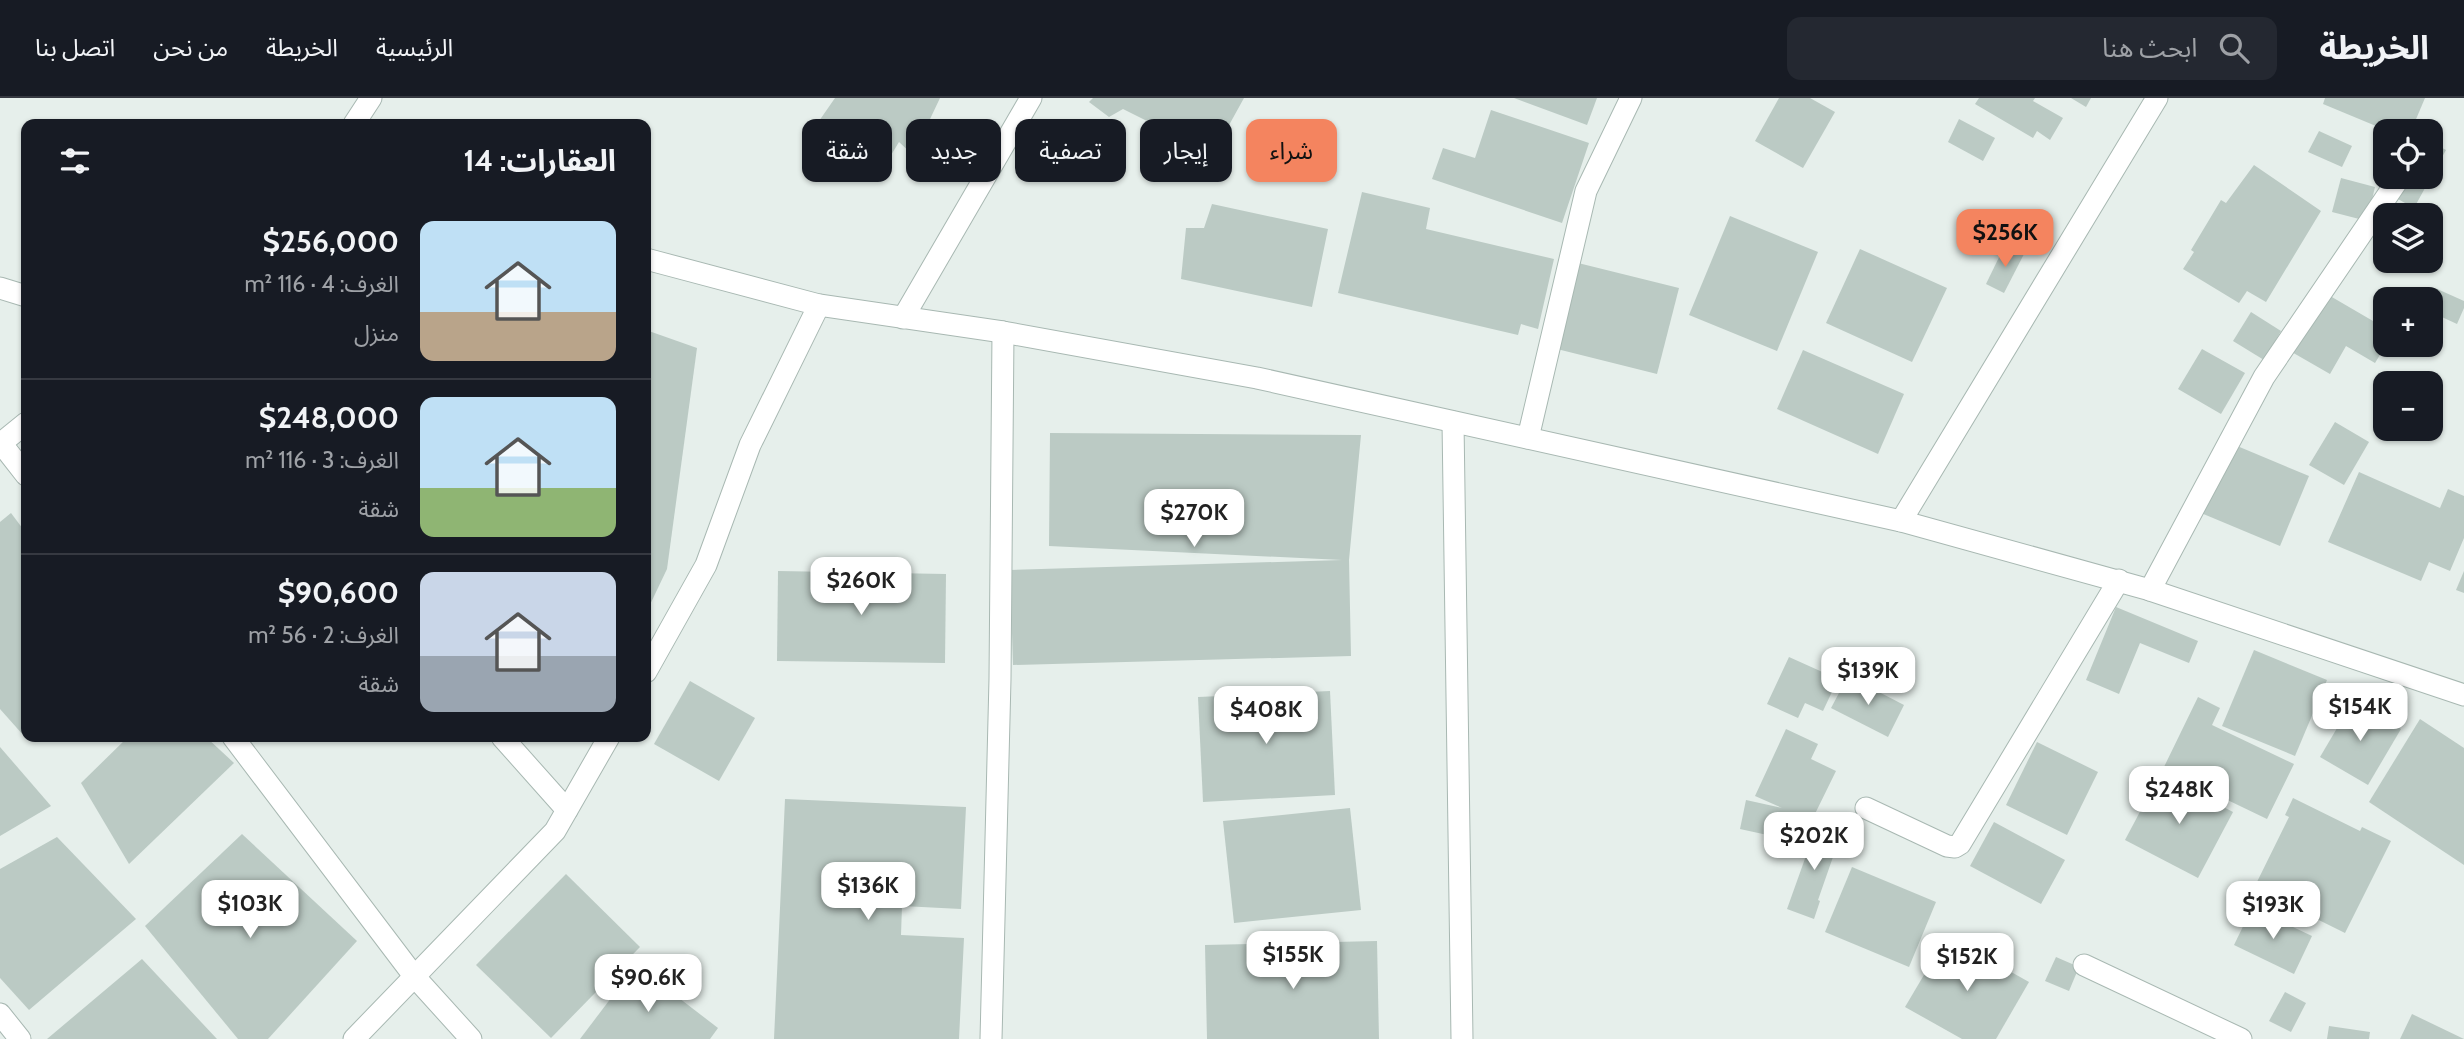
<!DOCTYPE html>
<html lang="ar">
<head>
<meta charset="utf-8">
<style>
	:root { --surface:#171b24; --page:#242831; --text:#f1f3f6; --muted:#9ea1a6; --line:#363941; --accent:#f4845f }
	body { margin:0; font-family:Cabin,"Noto Sans Arabic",sans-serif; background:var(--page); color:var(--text); direction:rtl; height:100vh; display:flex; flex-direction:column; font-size:26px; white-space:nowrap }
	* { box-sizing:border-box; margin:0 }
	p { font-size:23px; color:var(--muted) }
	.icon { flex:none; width:38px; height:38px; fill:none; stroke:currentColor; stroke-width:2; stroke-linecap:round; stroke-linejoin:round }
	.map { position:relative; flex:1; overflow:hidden; direction:ltr }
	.details { position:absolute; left:21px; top:21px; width:630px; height:623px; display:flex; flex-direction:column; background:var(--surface); border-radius:14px; box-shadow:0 2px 5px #0004; direction:rtl }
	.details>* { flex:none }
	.top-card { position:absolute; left:672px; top:21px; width:665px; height:63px; direction:rtl; display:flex; gap:14px }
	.fabs { position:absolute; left:2373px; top:21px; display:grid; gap:14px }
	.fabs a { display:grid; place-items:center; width:70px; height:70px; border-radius:14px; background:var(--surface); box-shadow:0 2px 5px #0004; font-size:35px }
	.price { position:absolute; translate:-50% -60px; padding:0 16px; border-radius:14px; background:#fff; color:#222; font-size:23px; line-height:46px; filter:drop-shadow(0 2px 4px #0008) }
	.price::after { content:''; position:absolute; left:50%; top:42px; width:21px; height:16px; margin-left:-10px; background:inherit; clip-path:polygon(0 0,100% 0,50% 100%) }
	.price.active { background:var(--accent); color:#111 }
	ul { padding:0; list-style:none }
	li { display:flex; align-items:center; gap:21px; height:175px; padding:0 35px }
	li+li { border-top:2px solid var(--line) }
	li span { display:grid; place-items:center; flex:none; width:196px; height:140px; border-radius:14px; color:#555 }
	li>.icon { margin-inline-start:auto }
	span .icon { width:84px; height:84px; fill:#fffc; stroke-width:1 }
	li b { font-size:30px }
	h2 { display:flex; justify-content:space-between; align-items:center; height:84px; padding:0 35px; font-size:30px }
	.pill { padding:0 24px; border-radius:14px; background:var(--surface); box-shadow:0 2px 5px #0004; font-size:24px; line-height:63px }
	.pill.active { background:var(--accent); color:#111 }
	header { display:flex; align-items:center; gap:42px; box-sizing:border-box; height:98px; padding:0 35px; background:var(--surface); border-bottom:2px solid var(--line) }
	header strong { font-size:33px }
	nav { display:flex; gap:38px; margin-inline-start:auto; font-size:24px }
	.search { width:490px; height:63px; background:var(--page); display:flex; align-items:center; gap:18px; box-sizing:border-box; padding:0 24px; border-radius:14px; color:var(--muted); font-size:26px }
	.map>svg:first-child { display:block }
	.building { fill:#bbcac4 }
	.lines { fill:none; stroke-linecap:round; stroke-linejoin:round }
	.minor-casing { stroke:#a8b8b2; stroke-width:23 }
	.minor { stroke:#fff; stroke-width:21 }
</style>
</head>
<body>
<header>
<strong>الخريطة</strong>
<div class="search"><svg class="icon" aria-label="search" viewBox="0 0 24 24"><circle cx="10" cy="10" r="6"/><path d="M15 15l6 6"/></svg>ابحث هنا</div>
<nav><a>الرئيسية</a><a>الخريطة</a><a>من نحن</a><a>اتصل بنا</a></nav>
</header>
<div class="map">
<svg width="2464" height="941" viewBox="0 0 2464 941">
	<rect width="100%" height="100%" fill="#e6efeb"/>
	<!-- building -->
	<g class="building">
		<polygon points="835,0 940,0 913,57 899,44 885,67 869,51 862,67 810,36"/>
		<polygon points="1093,0 1244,0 1202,76 1156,49 1157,28 1123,11 1109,19 1089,4"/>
		<polygon points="1514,0 1597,0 1587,27"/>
		<polygon points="1779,0 1810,0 1835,14 1803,70 1755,43"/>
		<polygon points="1979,0 2035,0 2033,3 2063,20 2050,42 2037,33 2033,40 1975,6"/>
		<polygon points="2071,0 2091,0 2086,9"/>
		<polygon points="2325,0 2425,0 2411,33 2388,33 2323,6"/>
		<polygon points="1491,12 1589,45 1562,125 1432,81 1443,50 1475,60"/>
		<polygon points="1959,21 1995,40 1983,63 1948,44"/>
		<polygon points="2319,33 2352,48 2342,69 2308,54"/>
		<polygon points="2431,44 2446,52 2414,110 2380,91 2387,79 2431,79"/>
		<polygon points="2254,67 2321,113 2266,204 2247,193 2239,205 2183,171 2194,154 2191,152 2221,102 2226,105"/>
		<polygon points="2341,80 2375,89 2367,123 2332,114"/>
		<polygon points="1362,94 1430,110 1426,131 1554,161 1538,231 1521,226 1518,237 1338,195"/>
		<polygon points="1212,106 1328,131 1312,209 1181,181 1186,130 1204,130"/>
		<polygon points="1730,118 1818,154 1777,253 1689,217"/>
		<polygon points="2005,147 2024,156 2004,195 1986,186"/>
		<polygon points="1860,151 1947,190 1912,264 1826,225"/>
		<polygon points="1566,162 1679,190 1657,276 1545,248"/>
		<polygon points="2435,190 2464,203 2464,210 2457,226 2431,214 2429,201"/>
		<polygon points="2325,195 2385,230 2386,247 2375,265 2346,248 2330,276 2290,253"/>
		<polygon points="2251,214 2281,233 2264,262 2233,243"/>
		<polygon points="646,232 697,250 667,471 646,515"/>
		<polygon points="2202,251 2245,275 2221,316 2178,291"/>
		<polygon points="1803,252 1904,296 1878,356 1777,311"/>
		<polygon points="2335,324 2369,344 2344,387 2309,367"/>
		<polygon points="1050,335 1361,337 1349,462 1351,558 1013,567 1010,472 1342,462 1049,448"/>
		<polygon points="2230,345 2309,378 2280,448 2201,415"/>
		<polygon points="2359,374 2440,410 2448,391 2464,398 2464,440 2450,473 2429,464 2421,483 2328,444"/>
		<polygon points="11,415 26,435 26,636 24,638 0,611 0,424"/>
		<polygon points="778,473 946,476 945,565 777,563"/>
		<polygon points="2464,473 2464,495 2456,492"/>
		<polygon points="2116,509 2198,543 2189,565 2140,545 2119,596 2086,582"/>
		<polygon points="2254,552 2327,582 2295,658 2222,628"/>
		<polygon points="1789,559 1838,581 1823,613 1805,605 1798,620 1767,606"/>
		<polygon points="1848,578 1904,607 1888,639 1831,610"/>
		<polygon points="690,583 755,620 719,683 654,646"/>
		<polygon points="1330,593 1335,697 1203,704 1198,599"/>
		<polygon points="2198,599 2220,610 2212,627 2294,666 2267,721 2163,671"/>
		<polygon points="2353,603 2401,631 2368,687 2320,659"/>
		<polygon points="2420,621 2464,650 2464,767 2369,704"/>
		<polygon points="1786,631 1818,646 1811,661 1836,673 1811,724 1792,715 1786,741 1740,731 1746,702 1782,710 1755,698"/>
		<polygon points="128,639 206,639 234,665 129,766 81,685"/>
		<polygon points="2037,644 2098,674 2067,737 2006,707"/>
		<polygon points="0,649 51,708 0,738"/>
		<polygon points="2160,676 2233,714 2198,780 2125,742"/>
		<polygon points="2293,700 2360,733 2362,729 2391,743 2345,835 2254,790 2289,719 2285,717"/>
		<polygon points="785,701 966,709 961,811 902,808 901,837 964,840 959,941 774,941"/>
		<polygon points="1350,710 1361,812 1234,825 1223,723"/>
		<polygon points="1994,724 2065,762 2041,806 1970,768"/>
		<polygon points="1817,727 1841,736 1818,802 1820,803 1814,821 1787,811"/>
		<polygon points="242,736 357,843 268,941 238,941 145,828"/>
		<polygon points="57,739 136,821 29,912 0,880 0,771"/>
		<polygon points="1852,769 1936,804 1909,869 1825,834"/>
		<polygon points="566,776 640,849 551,940 476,867"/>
		<polygon points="2252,810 2312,838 2294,876 2234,847"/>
		<polygon points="1947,838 2029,884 1996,941 1962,941 1905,909"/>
		<polygon points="1377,843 1379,941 1207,941 1205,847"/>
		<polygon points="2056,859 2079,869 2069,893 2045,883"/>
		<polygon points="142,861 217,941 47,941"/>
		<polygon points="636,867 718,930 710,941 580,941"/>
		<polygon points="2285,894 2306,905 2291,934 2269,923"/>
		<polygon points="2412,916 2464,941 2400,941"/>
		<polygon points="2329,928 2370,934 2369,941 2327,941"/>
	</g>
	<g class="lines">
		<defs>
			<g id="minor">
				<polyline points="354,26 371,0"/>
				<polyline points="646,161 819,207 1003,234 1257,280 1901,423 2150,492 2464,597"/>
				<polyline points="0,190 26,198"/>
				<polyline points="903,220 1031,0"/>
				<polyline points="1453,324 1462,941"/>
				<polyline points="1528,340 1586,93 1631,0"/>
				<polyline points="1,345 26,377"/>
				<polyline points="0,346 26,325"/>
				<polyline points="1901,423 2157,0"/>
				<polyline points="2150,492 2264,279 2400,79"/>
				<polyline points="646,574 706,467 750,347 819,207"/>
				<polyline points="233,639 414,878 471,941"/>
				<polyline points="502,639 567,712"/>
				<polyline points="1866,710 1947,748 1955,749 1960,746 2119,482"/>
				<polyline points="2084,867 2241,941"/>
				<polyline points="0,916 20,941"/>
				<polyline points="354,941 555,733 609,639"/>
				<polyline points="991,941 1000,581 1003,234"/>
			</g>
		</defs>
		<!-- minor casing -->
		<use href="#minor" class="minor-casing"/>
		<!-- minor -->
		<use href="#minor" class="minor"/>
	</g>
</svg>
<div class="fabs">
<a><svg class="icon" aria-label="locate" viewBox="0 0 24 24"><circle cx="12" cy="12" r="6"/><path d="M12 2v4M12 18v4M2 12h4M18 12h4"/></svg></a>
<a><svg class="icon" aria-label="layers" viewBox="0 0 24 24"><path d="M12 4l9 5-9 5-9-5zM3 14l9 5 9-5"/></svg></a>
<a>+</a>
<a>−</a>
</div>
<b class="price active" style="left:2005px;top:171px">$256K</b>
<b class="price" style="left:1194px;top:451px">$270K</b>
<b class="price" style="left:861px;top:519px">$260K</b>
<b class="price" style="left:1868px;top:609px">$139K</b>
<b class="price" style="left:2360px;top:645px">$154K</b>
<b class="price" style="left:1266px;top:648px">$408K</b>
<b class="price" style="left:2179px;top:728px">$248K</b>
<b class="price" style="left:1814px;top:774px">$202K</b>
<b class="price" style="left:868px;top:824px">$136K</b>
<b class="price" style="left:250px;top:842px">$103K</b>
<b class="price" style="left:2273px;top:843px">$193K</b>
<b class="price" style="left:1293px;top:893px">$155K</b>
<b class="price" style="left:1967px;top:895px">$152K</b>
<b class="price" style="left:648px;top:916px">$90.6K</b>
<div class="top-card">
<a class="pill active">شراء</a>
<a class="pill">إيجار</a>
<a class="pill">تصفية</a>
<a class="pill">جديد</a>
<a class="pill">شقة</a>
</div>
<section class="details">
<h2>العقارات: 14<svg class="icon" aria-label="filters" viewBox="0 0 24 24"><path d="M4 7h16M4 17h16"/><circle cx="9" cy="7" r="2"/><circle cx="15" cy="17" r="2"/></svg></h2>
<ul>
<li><span style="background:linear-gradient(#bfe0f5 65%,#b9a48a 0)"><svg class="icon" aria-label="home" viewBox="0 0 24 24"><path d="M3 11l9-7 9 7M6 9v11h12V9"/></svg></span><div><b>$256,000</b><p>الغرف: 4 · 116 m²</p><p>منزل</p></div></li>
<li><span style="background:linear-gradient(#bfe0f5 65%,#8fb573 0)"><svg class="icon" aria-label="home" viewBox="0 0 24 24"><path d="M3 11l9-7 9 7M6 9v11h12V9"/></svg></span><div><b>$248,000</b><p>الغرف: 3 · 116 m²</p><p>شقة</p></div></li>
<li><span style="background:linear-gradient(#c9d6e8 60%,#9aa5b1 0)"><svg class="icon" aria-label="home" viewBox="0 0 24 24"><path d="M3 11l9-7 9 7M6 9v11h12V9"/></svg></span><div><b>$90,600</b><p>الغرف: 2 · 56 m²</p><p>شقة</p></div></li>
</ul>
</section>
</div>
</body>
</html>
